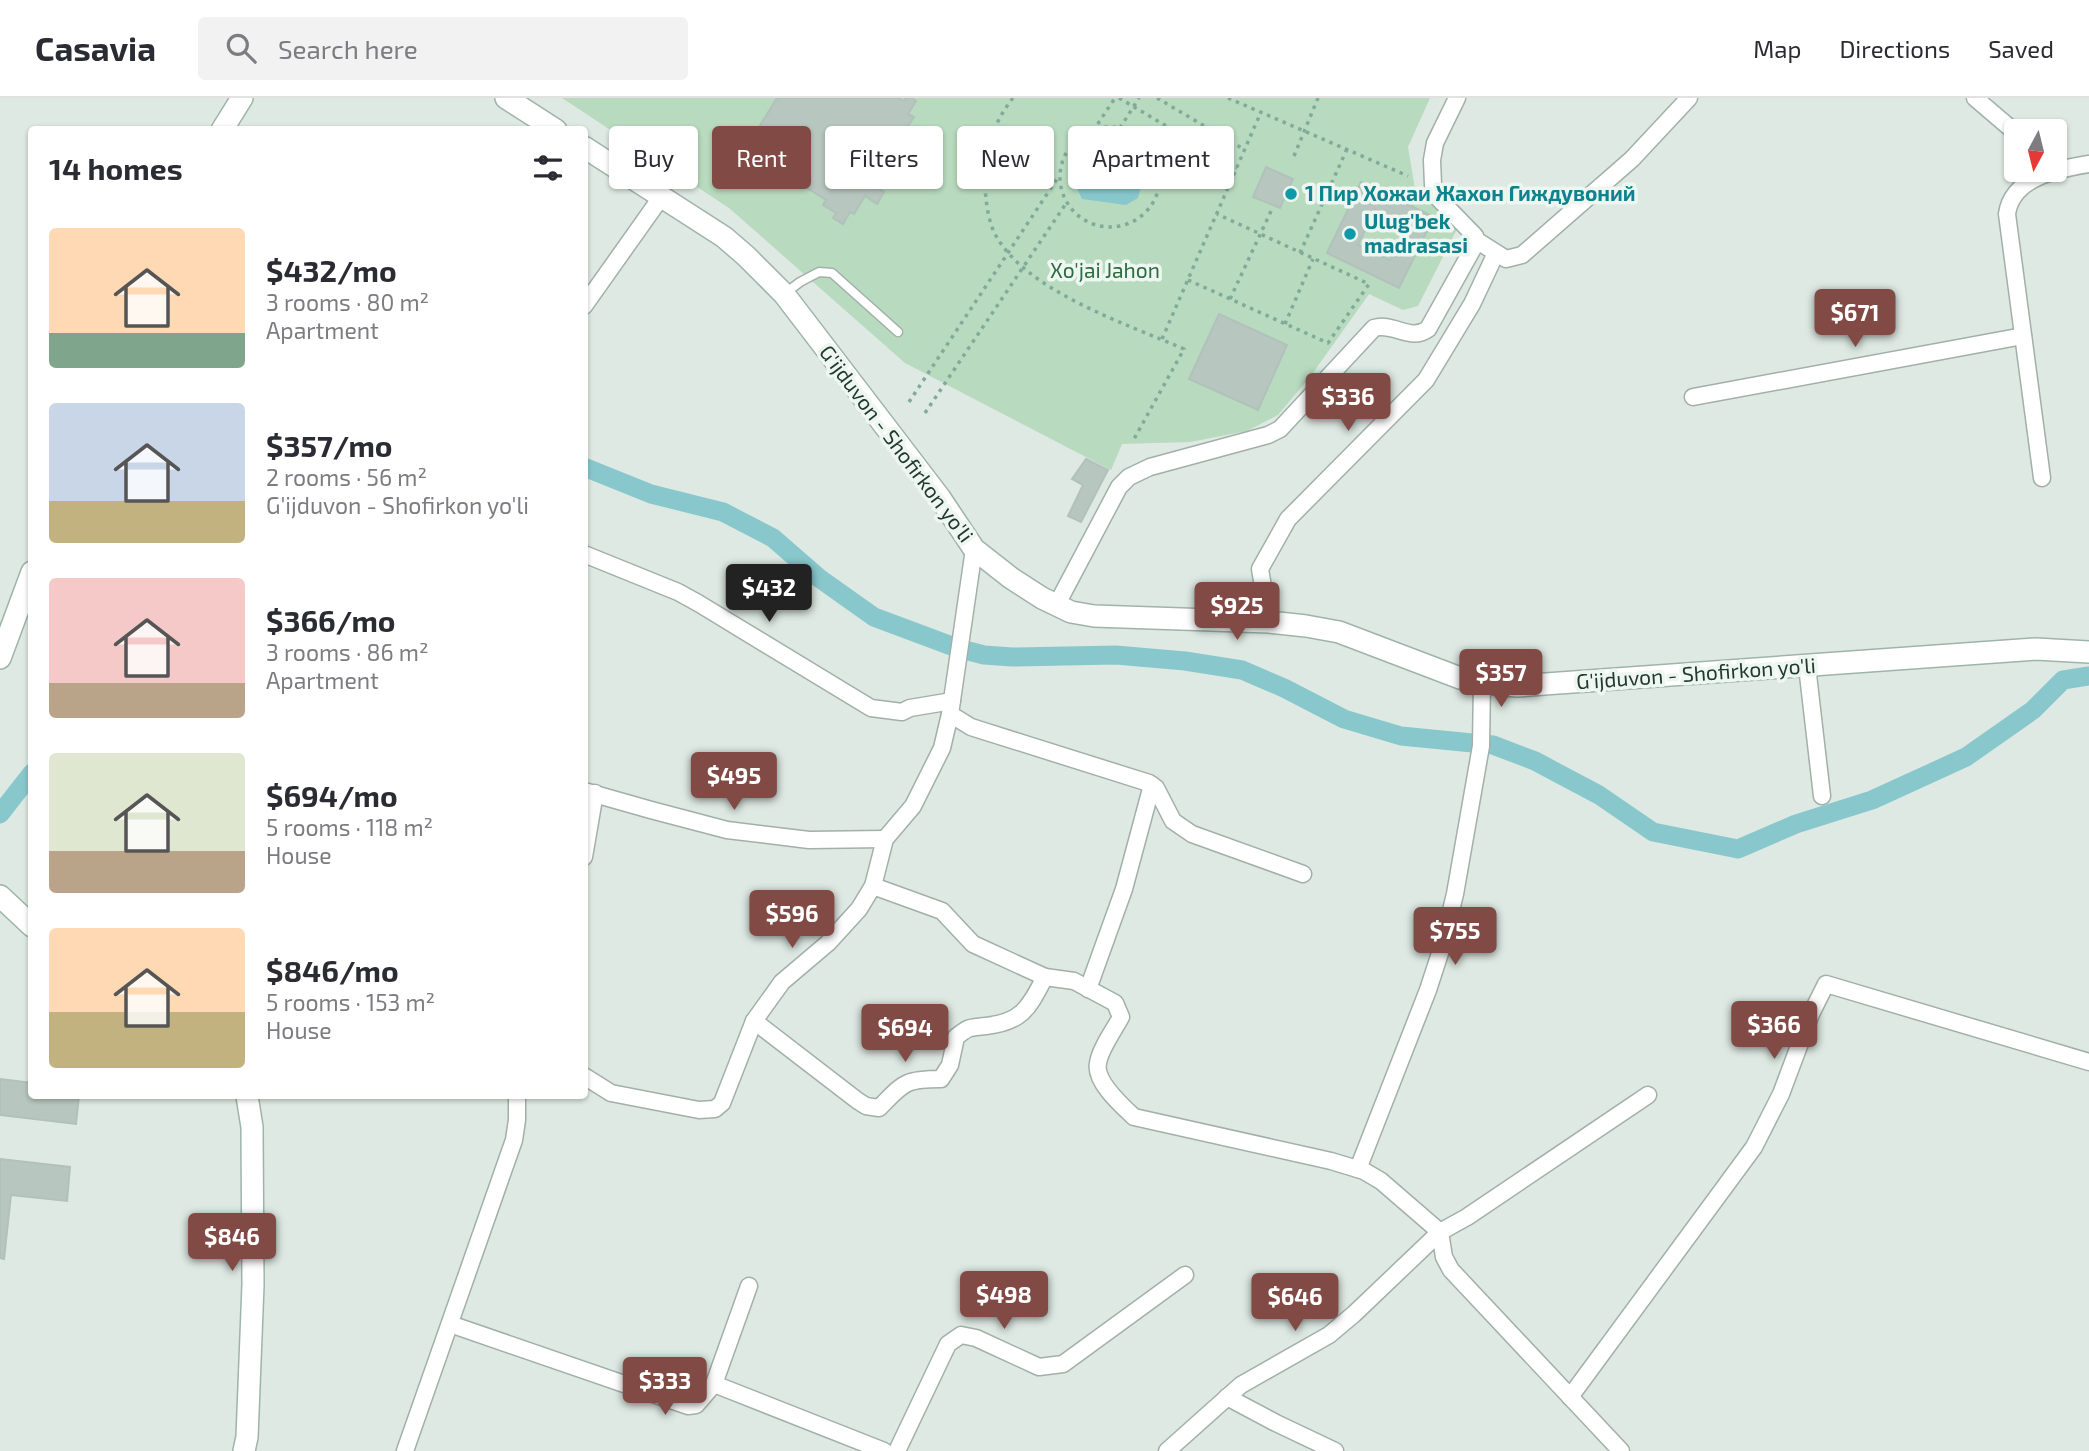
<!DOCTYPE html>
<html lang="en">
<head>
<meta charset="utf-8">
<style>
	:root { --surface:#fff; --page:#f2f2f3; --text:#2b2b33; --muted:#7c7c81; --line:#e1e1e2; --accent:#814a45 }
	body { margin:0; font-family:"Exo 2",sans-serif; background:var(--page); color:var(--text); height:100vh; display:flex; flex-direction:column; font-size:26px; white-space:nowrap }
	* { box-sizing:border-box; margin:0 }
	p { font-size:23px; color:var(--muted) }
	.icon { flex:none; width:38px; height:38px; fill:none; stroke:currentColor; stroke-width:2; stroke-linecap:round; stroke-linejoin:round }
	.map { position:relative; flex:1; overflow:hidden }
	.drawer { position:absolute; left:28px; top:28px; width:560px; height:973px; display:flex; flex-direction:column; background:var(--surface); border-radius:7px; box-shadow:0 2px 5px #0004 }
	.drawer>* { flex:none }
	.guide { position:absolute; left:609px; top:28px; width:665px; height:63px; display:flex; gap:14px }
	.needle { width:46px; rotate:187deg }
	.fabs { position:absolute; left:2004px; top:21px; display:grid; gap:14px }
	.fabs a { display:grid; place-items:center; width:63px; height:63px; border-radius:7px; background:var(--surface); box-shadow:0 2px 5px #0004; font-size:35px }
	.price { position:absolute; translate:-50% -60px; padding:0 16px; border-radius:7px; background:var(--accent); color:#fff; font-size:23px; line-height:46px; filter:drop-shadow(0 2px 4px #0008) }
	.price::after { content:''; position:absolute; left:50%; top:42px; width:21px; height:16px; margin-left:-10px; background:inherit; clip-path:polygon(0 0,100% 0,50% 100%) }
	.price.active { background:#222; color:#fff }
	ul { padding:0; list-style:none }
	li { display:flex; align-items:center; gap:21px; height:175px; padding:0 21px }
	li span { display:grid; place-items:center; flex:none; width:196px; height:140px; border-radius:7px; color:#555 }
	li>.icon { margin-inline-start:auto }
	span .icon { width:84px; height:84px; fill:#fffc; stroke-width:1 }
	li b { font-size:30px }
	h2 { display:flex; justify-content:space-between; align-items:center; height:84px; padding:0 21px; font-size:30px }
	.pill { padding:0 24px; border-radius:7px; background:var(--surface); box-shadow:0 2px 5px #0004; font-size:24px; line-height:63px }
	.pill.active { background:var(--accent); color:#fff }
	header { display:flex; align-items:center; gap:42px; box-sizing:border-box; height:98px; padding:0 35px; background:var(--surface); border-bottom:2px solid var(--line) }
	header strong { font-size:33px }
	nav { display:flex; gap:38px; margin-inline-start:auto; font-size:24px }
	.search { width:490px; height:63px; background:var(--page); display:flex; align-items:center; gap:18px; box-sizing:border-box; padding:0 24px; border-radius:7px; color:var(--muted); font-size:26px }
	.map>svg:first-child { display:block }
	.green { fill:#b8dabe }
	.water { fill:#88c8cc }
	.lines { fill:none; stroke-linecap:round; stroke-linejoin:round }
	.canal { stroke:#88c8cc; stroke-width:19 }
	.building { fill:#b7c6bf; stroke:#b1c2ba; stroke-width:2; fill-rule:evenodd }
	.lane-casing { stroke:#a2b0a9; stroke-width:11 }
	.street-casing { stroke:#a2b0a9; stroke-width:19 }
	.secondary-casing { stroke:#9eb4aa; stroke-width:24 }
	.path { stroke:#80ab9a; stroke-width:3.5; stroke-dasharray:3.5 5; stroke-linecap:butt }
	.lane { stroke:#fff; stroke-width:8 }
	.street { stroke:#fff; stroke-width:16 }
	.secondary { stroke:#fff; stroke-width:21 }
	.culture-dot { fill:#0f9aa8; stroke:#eef6f1; stroke-width:2.5 }
	.labels { text-anchor:middle; stroke-width:7; stroke-linejoin:round; paint-order:stroke }
	.culture-label { font-size:21px; font-weight:bold; fill:#0d838f; stroke:#eef6f1; text-anchor:start }
	.park-label { font-size:21px; fill:#2d6c3f; stroke:#eef6f1 }
	.street-label { font-size:21px; fill:#21382f; stroke:#eef6f1 }
</style>
</head>
<body>
<header>
<strong>Casavia</strong>
<div class="search"><svg class="icon" aria-label="search" viewBox="0 0 24 24"><circle cx="10" cy="10" r="6"/><path d="M15 15l6 6"/></svg>Search here</div>
<nav><a>Map</a><a>Directions</a><a>Saved</a></nav>
</header>
<div class="map">
<svg width="2089" height="1353" viewBox="0 0 2089 1353">
	<rect width="100%" height="100%" fill="#dee9e3"/>
	<!-- green -->
	<polygon class="green" points="562,0 1430,0 1408,49 1415,91 1457,131 1418,208 1403,212 1369,196 1310,279 1278,317 1247,333 1190,344 1122,346 1111,372 905,265 729,110"/>
	<!-- water -->
	<polygon class="water" points="1095,51 1138,60 1145,74 1138,100 1126,107 1082,101 1076,88 1083,60"/>
	<g class="lines">
		<!-- canal -->
		<g class="canal">
			<polyline points="584,369 651,396 723,414 773,440 819,480 874,519 957,550 984,557 1012,559 1116,557 1185,563 1242,572 1284,590 1344,621 1401,638 1493,647 1535,663 1599,697 1653,734 1738,751 1796,726 1872,702 1966,659 2033,612 2063,582 2089,578"/>
			<polyline points="0,716 32,675"/>
		</g>
	</g>
	<!-- building -->
	<g class="building">
		<polygon points="777,0 899,0 904,3 906,0 912,0 916,3 908,16 914,19 902,37 915,45 908,56 904,53 880,92 884,94 877,106 865,98 854,116 850,114 843,126 833,120 836,115 823,107 826,102 786,77 783,81 770,73 767,78 758,73 768,57 749,45"/>
		<polygon points="1266,69 1293,81 1280,110 1253,99"/>
		<path d="M 1361,84 L 1434,119 L 1399,190 L 1327,155 ZM 1375,111 L 1407,126 L 1390,162 L 1358,147 Z"/>
		<polygon points="1219,216 1287,247 1258,312 1189,281"/>
		<polygon points="1086,361 1108,372 1081,424 1068,418 1083,387 1072,381"/>
		<polygon points="0,981 32,985 32,998 79,998 76,1026 0,1017"/>
		<polygon points="0,1061 70,1069 67,1103 11,1097 4,1161 0,1160"/>
	</g>
	<g class="lines">
		<defs>
			<polyline id="lane" points="784,196 800,184 819,174 832,175 898,234"/>
			<g id="street">
				<polyline points="1975,0 2016,35"/>
				<polyline points="1476,142 1506,161 1522,157 1632,61 1689,0"/>
				<polyline points="584,208 662,98"/>
				<polyline points="1693,299 2023,238"/>
				<path d="M 2042,380 L 2007,116 C 2012,79 2058,71 2089,66"/>
				<polyline points="974,451 950,616 971,629 1149,685 1156,690 1173,723 1192,736 1303,776"/>
				<polyline points="584,456 678,494 698,505 871,610 902,614 910,610 952,603"/>
				<path d="M 1056,508 L 1119,389 L 1129,379 L 1150,369 L 1268,337 L 1280,331 L 1374,230 C 1393,224 1410,244 1428,231 L 1476,145 L 1475,138 L 1438,100 L 1433,87 L 1432,62 L 1435,45 L 1457,0"/>
				<polyline points="1269,524 1260,471 1288,421 1426,282 1472,206 1496,155"/>
				<polyline points="1807,568 1822,698"/>
				<polyline points="584,693 651,712 727,732 809,742 885,741"/>
				<polyline points="584,759 595,695"/>
				<path d="M 873,788 L 942,813 L 973,846 L 1045,879 L 1074,883 L 1115,905 L 1121,919 C 1114,932 1100,951 1098,965 C 1094,983 1121,1007 1134,1019 L 1331,1063 L 1364,1073 L 1381,1083 L 1440,1134 L 1354,1216 L 1329,1237 L 1241,1287 L 1167,1353"/>
				<polyline points="1088,891 1124,791 1152,687"/>
				<path d="M 754,923 L 858,1003 L 866,1008 L 879,1010 C 904,985 904,981 941,981 L 950,967 L 956,939 C 970,928 969,930 986,928 C 1023,924 1029,909 1045,879"/>
				<polyline points="584,978 611,995 699,1012 715,1011 722,1005 754,923 782,884 828,845 859,811 873,788 885,741 913,708 942,650 950,616"/>
				<polyline points="1358,1071 1428,892 1442,849 1455,796 1481,648 1482,585"/>
				<polyline points="450,1226 688,1308 696,1307 714,1286 884,1353"/>
				<polyline points="714,1286 749,1188"/>
				<polyline points="1227,1299 1276,1325 1335,1353"/>
				<polyline points="1570,1299 1754,1049 1781,996 1811,916 1826,886 2089,964"/>
				<polyline points="405,1353 514,1042 517,1022 517,998"/>
				<polyline points="897,1353 948,1246 961,1237 976,1240 1039,1269 1063,1266 1185,1177"/>
				<polyline points="1621,1353 1451,1172 1444,1159 1440,1134 1467,1119 1648,997"/>
			</g>
			<g id="secondary">
				<polyline points="506,0 556,32"/>
				<polyline points="222,32 242,0"/>
				<polyline points="584,49 724,139 746,158 784,196 940,400 974,451 1011,480 1042,500 1071,514 1094,518 1269,524 1306,528 1339,534 1460,580 1482,585 1517,588 2036,551 2089,554"/>
				<polyline points="0,560 32,474"/>
				<polyline points="0,798 32,828"/>
				<polyline points="244,1353 247,1339 253,1187 252,1029 247,998"/>
			</g>
		</defs>
		<!-- lane casing -->
		<use href="#lane" class="lane-casing"/>
		<!-- street casing -->
		<use href="#street" class="street-casing"/>
		<!-- secondary casing -->
		<use href="#secondary" class="secondary-casing"/>
		<!-- path -->
		<g class="path">
			<path d="M 1013,0 C 993,25 982,57 985,89 C 986,104 988,122 995,136 C 1025,193 1127,226 1184,251 L 1134,341"/>
			<polyline points="1119,0 1237,70"/>
			<polyline points="1157,0 1245,52"/>
			<polyline points="1228,0 1408,78"/>
			<circle cx="1110" cy="79" r="50"/>
			<polyline points="1120,30 1139,0"/>
			<polyline points="1093,33 1115,0"/>
			<polyline points="1294,58 1318,0"/>
			<polyline points="1300,155 1347,51"/>
			<polyline points="1188,182 1328,245 1369,186 1217,116"/>
			<polyline points="1230,201 1272,111"/>
			<polyline points="1285,226 1313,161"/>
			<polyline points="1162,241 1261,14"/>
			<polyline points="909,304 1059,78"/>
			<polyline points="925,315 1067,104"/>
		</g>
		<!-- lane -->
		<use href="#lane" class="lane"/>
		<!-- street -->
		<use href="#street" class="street"/>
		<!-- secondary -->
		<use href="#secondary" class="secondary"/>
	</g>
	<!-- markers -->
	<g class="culture-dot">
		<circle cx="1291" cy="96" r="7"/>
		<circle cx="1350" cy="136" r="7"/>
	</g>
	<g class="labels">
		<!-- culture labels -->
		<g class="culture-label">
			<text x="1305" y="103">1 Пир Хожаи Жахон Гиждувоний</text>
			<text x="1364" y="131">Ulug'bek<tspan x="1364" dy="24">madrasasi</tspan></text>
		</g>
		<!-- park labels -->
		<g class="park-label">
			<text x="1105" y="180">Xo'jai Jahon</text>
		</g>
		<!-- street labels -->
		<g class="street-label">
			<text transform="translate(896 346) rotate(53)" y="7">G'ijduvon - Shofirkon yo'li</text>
			<text transform="translate(1696 576) rotate(-4)" y="7">G'ijduvon - Shofirkon yo'li</text>
		</g>
	</g>
</svg>
<div class="fabs">
<a><svg class="needle" viewBox="-14 -14 28 28"><path d="M0-13l5 13h-10z" fill="#e53935"/><path d="M0 13l5-13h-10z" fill="#7c7c81"/></svg></a>
</div>
<b class="price" style="left:1855px;top:251px">$671</b>
<b class="price" style="left:1348px;top:335px">$336</b>
<b class="price active" style="left:769px;top:526px">$432</b>
<b class="price" style="left:1237px;top:544px">$925</b>
<b class="price" style="left:1501px;top:611px">$357</b>
<b class="price" style="left:734px;top:714px">$495</b>
<b class="price" style="left:792px;top:852px">$596</b>
<b class="price" style="left:1455px;top:869px">$755</b>
<b class="price" style="left:1774px;top:963px">$366</b>
<b class="price" style="left:905px;top:966px">$694</b>
<b class="price" style="left:232px;top:1175px">$846</b>
<b class="price" style="left:1004px;top:1233px">$498</b>
<b class="price" style="left:1295px;top:1235px">$646</b>
<b class="price" style="left:665px;top:1319px">$333</b>
<div class="guide">
<a class="pill">Buy</a>
<a class="pill active">Rent</a>
<a class="pill">Filters</a>
<a class="pill">New</a>
<a class="pill">Apartment</a>
</div>
<section class="drawer">
<h2>14 homes<svg class="icon" aria-label="filters" viewBox="0 0 24 24"><path d="M4 7h16M4 17h16"/><circle cx="9" cy="7" r="2"/><circle cx="15" cy="17" r="2"/></svg></h2>
<ul>
<li><span style="background:linear-gradient(#ffd9b3 75%,#7fa58c 0)"><svg class="icon" aria-label="home" viewBox="0 0 24 24"><path d="M3 11l9-7 9 7M6 9v11h12V9"/></svg></span><div><b>$432/mo</b><p>3 rooms · 80 m²</p><p>Apartment</p></div></li>
<li><span style="background:linear-gradient(#c9d6e8 70%,#c2b280 0)"><svg class="icon" aria-label="home" viewBox="0 0 24 24"><path d="M3 11l9-7 9 7M6 9v11h12V9"/></svg></span><div><b>$357/mo</b><p>2 rooms · 56 m²</p><p>G'ijduvon - Shofirkon yo'li</p></div></li>
<li><span style="background:linear-gradient(#f6c9c9 75%,#b9a48a 0)"><svg class="icon" aria-label="home" viewBox="0 0 24 24"><path d="M3 11l9-7 9 7M6 9v11h12V9"/></svg></span><div><b>$366/mo</b><p>3 rooms · 86 m²</p><p>Apartment</p></div></li>
<li><span style="background:linear-gradient(#dfe7d0 70%,#b9a48a 0)"><svg class="icon" aria-label="home" viewBox="0 0 24 24"><path d="M3 11l9-7 9 7M6 9v11h12V9"/></svg></span><div><b>$694/mo</b><p>5 rooms · 118 m²</p><p>House</p></div></li>
<li><span style="background:linear-gradient(#ffd9b3 60%,#c2b280 0)"><svg class="icon" aria-label="home" viewBox="0 0 24 24"><path d="M3 11l9-7 9 7M6 9v11h12V9"/></svg></span><div><b>$846/mo</b><p>5 rooms · 153 m²</p><p>House</p></div></li>
</ul>
</section>
</div>
</body>
</html>
